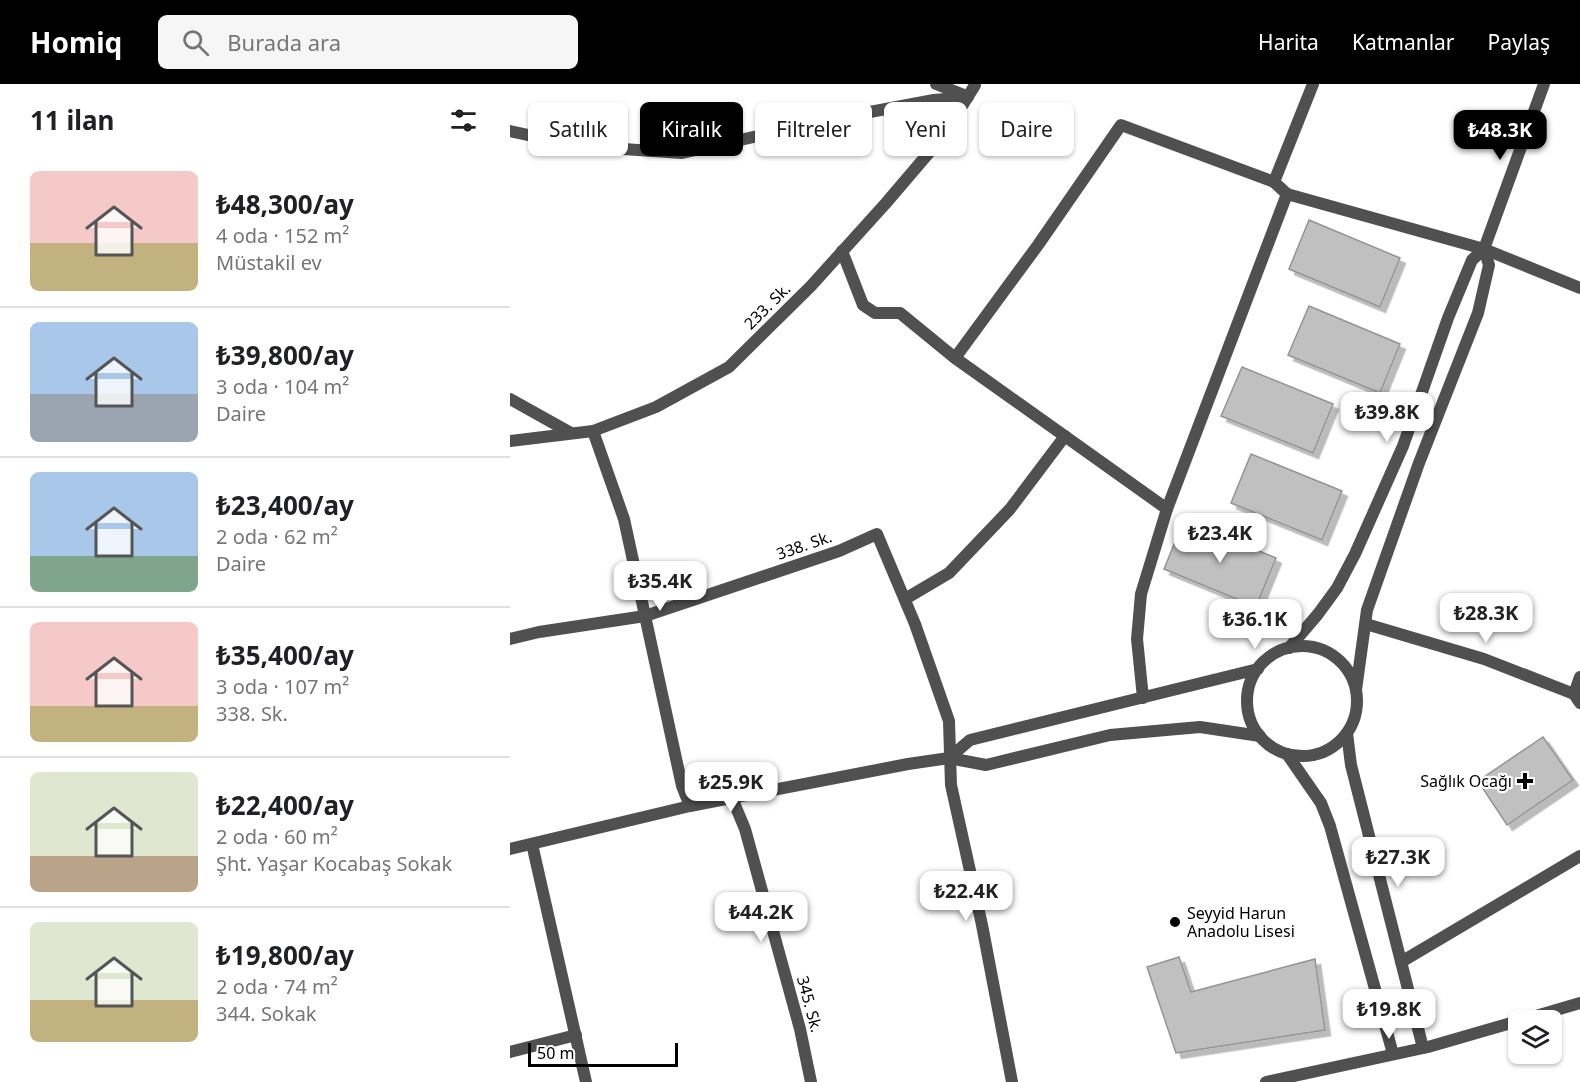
<!DOCTYPE html>
<html lang="tr">
<head>
<meta charset="utf-8">
<style>
	:root { --surface:#fff; --page:#f6f6f6; --text:#202124; --muted:#757577; --line:#e0e0e0; --accent:#000 }
	body { margin:0; font-family:"Noto Sans",sans-serif; background:var(--page); color:var(--text); height:100vh; display:flex; flex-direction:column; font-size:22px; white-space:nowrap }
	* { box-sizing:border-box; margin:0 }
	p { font-size:20px; color:var(--muted) }
	.icon { flex:none; width:33px; height:33px; fill:none; stroke:currentColor; stroke-width:2; stroke-linecap:round; stroke-linejoin:round }
	.map { position:relative; flex:1; overflow:hidden }
	.side { display:flex; flex-direction:column; background:var(--surface); width:510px }
	.side>* { flex:none }
	.guide { position:absolute; left:18px; top:18px; width:570px; height:54px; display:flex; gap:12px }
	.buttons { position:absolute; left:998px; top:926px; display:grid; gap:12px }
	.buttons a { display:grid; place-items:center; width:54px; height:54px; border-radius:9px; background:var(--surface); box-shadow:0 2px 4px #0004; font-size:30px }
	.scale { position:absolute; left:18px; bottom:15px; width:150px; box-sizing:border-box; padding-left:6px; border:3px solid #000; border-top:0; font-size:16px; line-height:21px; white-space:nowrap; color:#000; -webkit-text-stroke:4px #fff; paint-order:stroke }
	.price { position:absolute; translate:-50% -51px; padding:0 14px; border-radius:12px; background:#fff; color:#222; font-size:20px; line-height:39px; filter:drop-shadow(0 2px 3px #0008) }
	.price::after { content:''; position:absolute; left:50%; top:36px; width:18px; height:14px; margin-left:-9px; background:inherit; clip-path:polygon(0 0,100% 0,50% 100%) }
	.price.current { background:var(--accent); color:#fff }
	ul { padding:0; list-style:none }
	li { display:flex; align-items:center; gap:18px; height:150px; padding:0 30px }
	li+li { border-top:2px solid var(--line) }
	li span { display:grid; place-items:center; flex:none; width:168px; height:120px; border-radius:9px; color:#555 }
	li>.icon { margin-inline-start:auto }
	span .icon { width:72px; height:72px; fill:#fffc; stroke-width:1 }
	li b { font-size:26px }
	h2 { display:flex; justify-content:space-between; align-items:center; height:72px; padding:0 30px; font-size:26px }
	.tag { padding:0 21px; border-radius:9px; background:var(--surface); box-shadow:0 2px 4px #0004; font-size:21px; line-height:54px }
	.tag.current { background:var(--accent); color:#fff }
	header { display:flex; align-items:center; gap:36px; box-sizing:border-box; height:84px; padding:0 30px; background:var(--accent); color:#fff }
	header strong { font-size:28px }
	nav { display:flex; gap:33px; margin-inline-start:auto; font-size:21px }
	.search { width:420px; height:54px; background:var(--page); display:flex; align-items:center; gap:15px; box-sizing:border-box; padding:0 21px; border-radius:9px; color:var(--muted); font-size:22px }
	main { display:flex; flex:1; min-height:0 }
	.map>svg:first-child { display:block }
	.building { fill:#c0c0c0; stroke:#949494; stroke-width:1.5; filter:url(#shadow) }
	.lines { fill:none; stroke-linecap:round; stroke-linejoin:round }
	.minor { stroke:#505050; stroke-width:12 }
	.tertiary { stroke:#505050; stroke-width:12 }
	.poi-dot { fill:#000; stroke:#fff; stroke-width:2 }
	.labels { text-anchor:middle; stroke-width:4.5; stroke-linejoin:round; paint-order:stroke }
	.street-label { font-size:16px; fill:#000; stroke:#fff }
	.poi-label { font-size:16px; fill:#000; stroke:#fff; text-anchor:end }
</style>
</head>
<body>
<header>
<strong>Homiq</strong>
<div class="search"><svg class="icon" aria-label="search" viewBox="0 0 24 24"><circle cx="10" cy="10" r="6"/><path d="M15 15l6 6"/></svg>Burada ara</div>
<nav><a>Harita</a><a>Katmanlar</a><a>Paylaş</a></nav>
</header>
<main>
<section class="side">
<h2>11 ilan<svg class="icon" aria-label="filters" viewBox="0 0 24 24"><path d="M4 7h16M4 17h16"/><circle cx="9" cy="7" r="2"/><circle cx="15" cy="17" r="2"/></svg></h2>
<ul>
<li><span style="background:linear-gradient(#f6c9c9 60%,#c2b280 0)"><svg class="icon" aria-label="home" viewBox="0 0 24 24"><path d="M3 11l9-7 9 7M6 9v11h12V9"/></svg></span><div><b>₺48,300/ay</b><p>4 oda · 152 m²</p><p>Müstakil ev</p></div></li>
<li><span style="background:linear-gradient(#a9c7e8 60%,#9aa5b1 0)"><svg class="icon" aria-label="home" viewBox="0 0 24 24"><path d="M3 11l9-7 9 7M6 9v11h12V9"/></svg></span><div><b>₺39,800/ay</b><p>3 oda · 104 m²</p><p>Daire</p></div></li>
<li><span style="background:linear-gradient(#a9c7e8 70%,#7fa58c 0)"><svg class="icon" aria-label="home" viewBox="0 0 24 24"><path d="M3 11l9-7 9 7M6 9v11h12V9"/></svg></span><div><b>₺23,400/ay</b><p>2 oda · 62 m²</p><p>Daire</p></div></li>
<li><span style="background:linear-gradient(#f6c9c9 70%,#c2b280 0)"><svg class="icon" aria-label="home" viewBox="0 0 24 24"><path d="M3 11l9-7 9 7M6 9v11h12V9"/></svg></span><div><b>₺35,400/ay</b><p>3 oda · 107 m²</p><p>338. Sk.</p></div></li>
<li><span style="background:linear-gradient(#dfe7d0 70%,#b9a48a 0)"><svg class="icon" aria-label="home" viewBox="0 0 24 24"><path d="M3 11l9-7 9 7M6 9v11h12V9"/></svg></span><div><b>₺22,400/ay</b><p>2 oda · 60 m²</p><p>Şht. Yaşar Kocabaş Sokak</p></div></li>
<li><span style="background:linear-gradient(#dfe7d0 65%,#c2b280 0)"><svg class="icon" aria-label="home" viewBox="0 0 24 24"><path d="M3 11l9-7 9 7M6 9v11h12V9"/></svg></span><div><b>₺19,800/ay</b><p>2 oda · 74 m²</p><p>344. Sokak</p></div></li>
</ul>
</section>
<div class="map">
<svg width="1070" height="998" viewBox="0 0 1070 998">
	<defs>
		<filter id="shadow"><feDropShadow dx="5.5" dy="5.5" stdDeviation="0" flood-color="#0004"/></filter>
	</defs>
	<rect width="100%" height="100%" fill="#fff"/>
	<!-- building -->
	<g class="building">
		<polygon points="799,136 890,174 870,223 779,185"/>
		<polygon points="799,222 890,260 870,309 778,271"/>
		<polygon points="732,283 823,320 803,369 711,332"/>
		<polygon points="741,370 832,407 812,456 721,419"/>
		<polygon points="674,436 766,474 746,523 654,485"/>
		<polygon points="1033,653 1063,696 997,741 968,697"/>
		<polygon points="669,873 681,908 805,875 815,946 666,969 637,883"/>
	</g>
	<g class="lines">
		<!-- minor -->
		<g class="minor">
			<polyline points="426,0 454,11"/>
			<polyline points="0,47 69,62 172,69 333,33 424,16 458,13"/>
			<polyline points="777,110 764,98 803,0"/>
			<polyline points="332,167 353,221 365,229 390,229 445,274 657,425"/>
			<polyline points="445,274 528,161 611,41 764,98"/>
			<polyline points="0,315 61,349"/>
			<polyline points="83,347 114,435 172,702 180,722"/>
			<polyline points="0,357 83,347 146,323 219,283 301,202 376,119 434,51 465,1"/>
			<polyline points="395,515 439,489 500,425 555,352"/>
			<polyline points="856,540 974,575 1064,610 1070,619"/>
			<polyline points="0,555 29,548 135,532 329,467 367,450 405,540 439,637 441,701 472,841 502,998"/>
			<polyline points="1064,610 1070,593"/>
			<polyline points="633,614 627,555 631,510 657,425 777,110 974,165 1070,204"/>
			<polyline points="222,714 235,745 290,945 301,998"/>
			<polyline points="22,760 76,998"/>
			<polyline points="0,765 180,722 398,680 439,674"/>
			<polyline points="891,878 1070,772"/>
			<polyline points="1012,936 1070,919"/>
			<polyline points="0,968 66,951"/>
			<polyline points="756,998 918,963 1008,937"/>
		</g>
		<!-- tertiary -->
		<g class="tertiary">
			<circle cx="792" cy="617" r="55"/>
			<polyline points="779,564 808,530 827,504 845,470 893,362 938,234 962,176 974,165 1034,0"/>
			<polyline points="846,606 857,526 909,379 968,229 979,181 974,165"/>
			<polyline points="837,649 841,681 913,964"/>
			<polyline points="777,670 811,719 820,742 883,970"/>
			<polyline points="439,674 460,656 748,585"/>
			<polyline points="439,674 476,681 600,651 690,643 750,652"/>
		</g>
	</g>
	<!-- markers -->
	<g class="poi-dot">
		<path d="M1012 688h6v6h6v6h-6v6h-6v-6h-6v-6h6z"/>
		<circle cx="665" cy="838" r="6"/>
	</g>
	<g class="labels">
		<!-- street labels -->
		<g class="street-label">
			<text transform="translate(257 222) rotate(-45)" y="6">233. Sk.</text>
			<text transform="translate(294 461) rotate(-19)" y="6">338. Sk.</text>
			<text transform="translate(300 920) rotate(75)" y="6">345. Sk.</text>
		</g>
		<!-- poi labels -->
		<g class="poi-label">
			<text x="1002" y="703">Sağlık Ocağı</text>
			<text x="677" y="835" text-anchor="start">Seyyid Harun<tspan x="677" dy="18">Anadolu Lisesi</tspan></text>
		</g>
	</g>
</svg>
<div class="buttons">
<a><svg class="icon" aria-label="layers" viewBox="0 0 24 24"><path d="M12 4l9 5-9 5-9-5zM3 14l9 5 9-5"/></svg></a>
</div>
<div class="scale">50 m</div>
<b class="price current" style="left:990px;top:77px">₺48.3K</b>
<b class="price" style="left:877px;top:359px">₺39.8K</b>
<b class="price" style="left:710px;top:480px">₺23.4K</b>
<b class="price" style="left:150px;top:528px">₺35.4K</b>
<b class="price" style="left:976px;top:560px">₺28.3K</b>
<b class="price" style="left:745px;top:566px">₺36.1K</b>
<b class="price" style="left:221px;top:729px">₺25.9K</b>
<b class="price" style="left:888px;top:804px">₺27.3K</b>
<b class="price" style="left:456px;top:838px">₺22.4K</b>
<b class="price" style="left:251px;top:859px">₺44.2K</b>
<b class="price" style="left:879px;top:956px">₺19.8K</b>
<div class="guide">
<a class="tag">Satılık</a>
<a class="tag current">Kiralık</a>
<a class="tag">Filtreler</a>
<a class="tag">Yeni</a>
<a class="tag">Daire</a>
</div>
</div>
</main>
</body>
</html>
